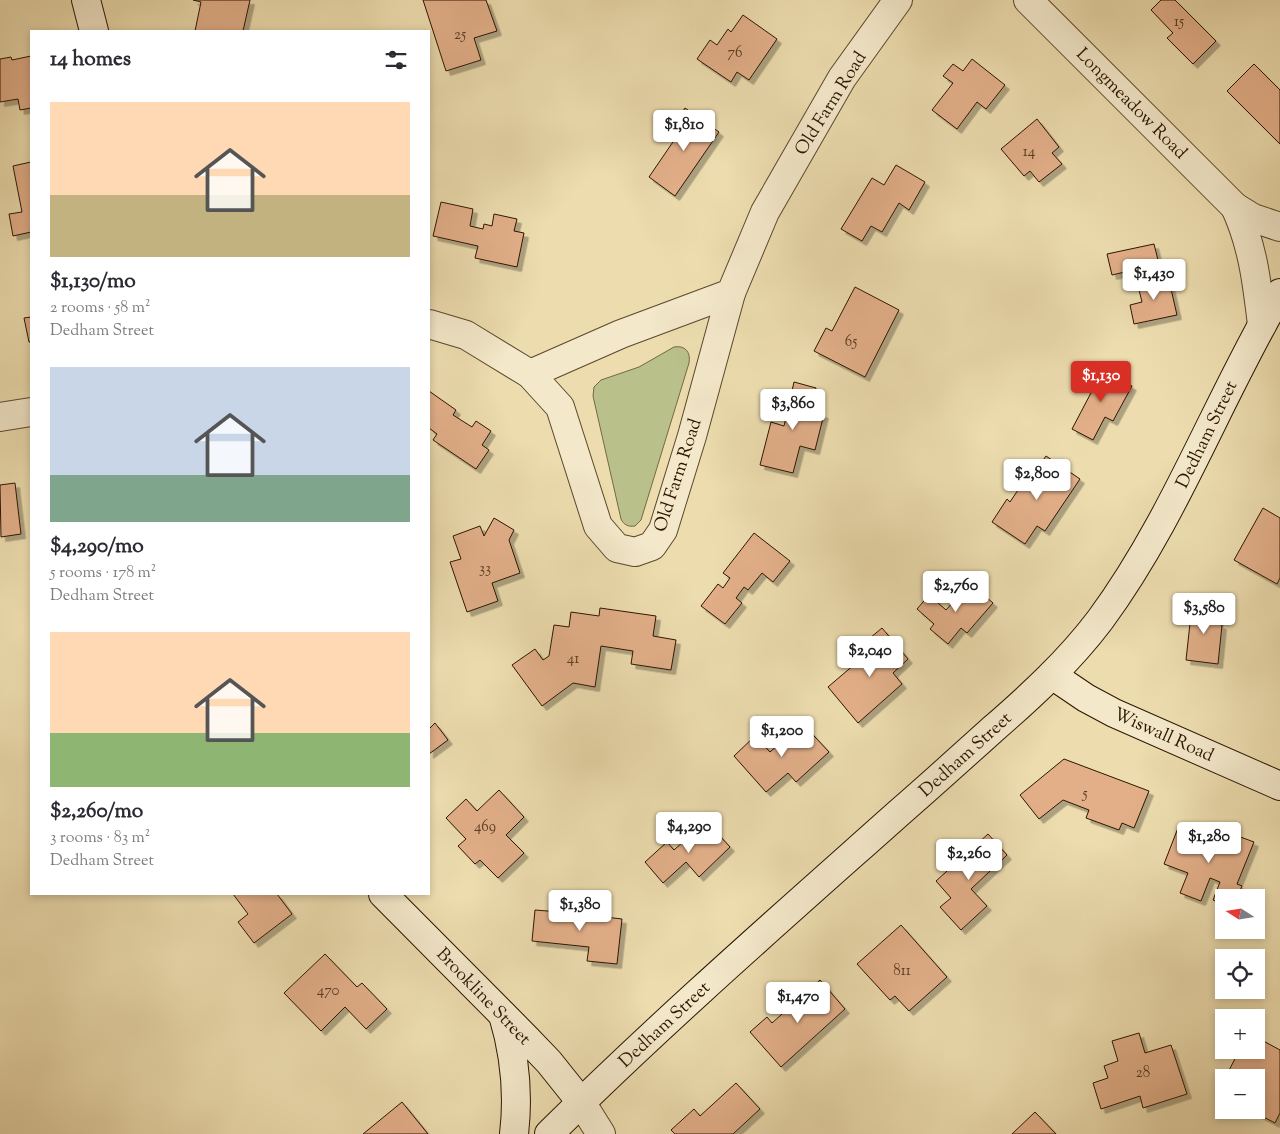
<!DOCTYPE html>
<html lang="en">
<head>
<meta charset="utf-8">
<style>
	:root { --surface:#fff; --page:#f2f2f3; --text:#2b2b33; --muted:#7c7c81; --accent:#d93025 }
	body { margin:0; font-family:"Sorts Mill Goudy",serif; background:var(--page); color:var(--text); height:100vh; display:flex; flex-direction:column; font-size:19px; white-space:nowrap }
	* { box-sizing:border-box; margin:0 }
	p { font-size:16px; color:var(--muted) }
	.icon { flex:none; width:28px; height:28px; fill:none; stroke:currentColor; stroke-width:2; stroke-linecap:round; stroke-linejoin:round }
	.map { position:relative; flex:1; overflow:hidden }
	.details { position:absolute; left:30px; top:30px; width:400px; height:865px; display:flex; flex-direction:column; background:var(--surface); border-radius:0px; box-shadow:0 2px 8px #0003 }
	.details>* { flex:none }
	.needle { width:32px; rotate:282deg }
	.buttons { position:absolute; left:1215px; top:889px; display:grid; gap:10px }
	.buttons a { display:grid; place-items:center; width:50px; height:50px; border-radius:0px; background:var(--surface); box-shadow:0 2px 8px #0003; font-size:25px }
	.price { position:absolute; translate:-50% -42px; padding:0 11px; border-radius:5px; background:#fff; color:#222; font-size:16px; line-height:32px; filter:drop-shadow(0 1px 2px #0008) }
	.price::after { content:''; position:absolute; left:50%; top:30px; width:15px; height:11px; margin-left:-8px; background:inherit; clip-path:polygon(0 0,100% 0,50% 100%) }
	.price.on { background:var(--accent); color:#fff }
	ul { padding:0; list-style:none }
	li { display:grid; align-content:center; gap:10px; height:265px; padding:0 20px }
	li span { display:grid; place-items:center; height:155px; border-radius:0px; color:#555 }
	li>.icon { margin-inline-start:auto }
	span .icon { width:90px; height:90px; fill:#fffc; stroke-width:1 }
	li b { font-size:21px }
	h2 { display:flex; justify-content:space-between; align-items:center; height:60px; padding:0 20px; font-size:21px }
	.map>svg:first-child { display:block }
	.green { fill:#b9c089; stroke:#726a44 }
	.building { fill:#e2af89; stroke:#2c1500; filter:url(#shadow) }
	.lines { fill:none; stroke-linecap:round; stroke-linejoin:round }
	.street-casing { stroke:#5c472c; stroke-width:30 }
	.secondary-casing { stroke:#2c1500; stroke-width:30 }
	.street { stroke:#f3e8ca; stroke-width:28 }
	.secondary { stroke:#f3e8ca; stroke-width:28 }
	.labels { text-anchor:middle; stroke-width:5; stroke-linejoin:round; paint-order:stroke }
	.number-label { font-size:15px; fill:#5a3c22 }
	.street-label { font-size:18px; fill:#2c1500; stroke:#f3e8ca }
</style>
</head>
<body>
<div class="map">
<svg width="1280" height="1134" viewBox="0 0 1280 1134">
	<defs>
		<filter id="shadow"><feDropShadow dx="4.5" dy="4.5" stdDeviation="0" flood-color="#0004"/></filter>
	</defs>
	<rect width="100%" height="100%" fill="#ecdcae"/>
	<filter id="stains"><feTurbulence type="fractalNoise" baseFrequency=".004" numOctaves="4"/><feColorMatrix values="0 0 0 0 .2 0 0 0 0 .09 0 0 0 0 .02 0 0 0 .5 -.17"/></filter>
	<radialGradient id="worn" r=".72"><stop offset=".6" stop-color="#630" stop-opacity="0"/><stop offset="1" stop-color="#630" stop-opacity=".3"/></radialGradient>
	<!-- green -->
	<path class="green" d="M 674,347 C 685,345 691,352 689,363 L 641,520 L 635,526 C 628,527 624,525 621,519 L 593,396 L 594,387 L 601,380 L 639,367 Z"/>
	<!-- building -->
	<g class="building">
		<polygon points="193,0 250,0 243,31 195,31 201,2"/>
		<polygon points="423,0 486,0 497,31 474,38 481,60 446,71"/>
		<polygon points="1161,0 1175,0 1216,41 1193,64 1167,38 1173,33 1151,10"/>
		<polygon points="743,15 777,39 749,80 737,72 731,82 697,59 710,40 717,45 728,29 731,32"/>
		<polygon points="31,56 31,108 20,110 18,99 0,102 0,59 11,57 12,60"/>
		<polygon points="972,59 1005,85 986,109 977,102 957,129 932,110 953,83 943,76 953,64 963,71"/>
		<polygon points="1254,64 1280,90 1280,144 1227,91"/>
		<polygon points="685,108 719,132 675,196 649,177 677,136 670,130"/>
		<polygon points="1037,119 1059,147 1052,153 1062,164 1039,182 1030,171 1024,176 1001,149"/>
		<polygon points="31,162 31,232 13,236 9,214 22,212 13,166"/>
		<polygon points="896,165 925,182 909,210 899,203 882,232 871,226 862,241 841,229 872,178 884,185"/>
		<polygon points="441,202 473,209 470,226 483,229 484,224 492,226 494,214 517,219 514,231 524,233 517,267 475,258 478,246 433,236"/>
		<polygon points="1154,244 1159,264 1112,275 1107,254"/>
		<polygon points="1168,276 1177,315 1134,324 1130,305 1142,302 1137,282"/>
		<polygon points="855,287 899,310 865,377 814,351 826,328 832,331"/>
		<polygon points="31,317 31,342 29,342 24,318"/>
		<polygon points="1098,368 1132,386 1113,421 1105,417 1093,440 1072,429 1092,391 1087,388"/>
		<polygon points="794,382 816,388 811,411 824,414 815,450 800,446 793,473 760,465 771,422 784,426"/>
		<polygon points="429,391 456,410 453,415 472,427 476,421 491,431 482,445 489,450 476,469 433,440 437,434 429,428"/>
		<polygon points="1046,456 1080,479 1045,531 1037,526 1025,544 992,522 1007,499 1010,502 1020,487 1023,489"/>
		<polygon points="15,483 21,534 1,537 0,485"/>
		<polygon points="1263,508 1280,518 1280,578 1277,584 1234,560"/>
		<polygon points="494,518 514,530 509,540 520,573 492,583 498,601 467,612 450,562 461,559 453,536 480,526 484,536"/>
		<polygon points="754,533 790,561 773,582 762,573 748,590 744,587 736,598 742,603 725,624 701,606 718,584 723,588 730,578 723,573"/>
		<polygon points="970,583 993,603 967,633 961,628 948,644 930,629 934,624 917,609 929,595 946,610"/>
		<polygon points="1192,605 1220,608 1218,624 1222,625 1218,664 1186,660"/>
		<polygon points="600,608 656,616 653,636 676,640 671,670 631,664 633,651 601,646 595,687 573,683 542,706 512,665 535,649 543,660 549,656 554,625 569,627 571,612 599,616"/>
		<polygon points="882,628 908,659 893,673 902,684 858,723 828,687 876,646 870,638"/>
		<polygon points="435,723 448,740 429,754 429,729"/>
		<polygon points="802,723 829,752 796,782 788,773 766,792 734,756 755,736 770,752"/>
		<polygon points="1064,759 1149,791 1134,828 1122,823 1119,830 1086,818 1089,810 1063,800 1039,819 1020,795"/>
		<polygon points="499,790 524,817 506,835 524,853 498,878 480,860 475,864 458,846 466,839 446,818 466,799 477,811"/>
		<polygon points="706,821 730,847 699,877 686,862 663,883 645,862 667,842 674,850"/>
		<polygon points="1178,828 1230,848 1235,835 1254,842 1237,884 1242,886 1237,898 1224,898 1224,905 1213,900 1220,882 1210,878 1201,901 1180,893 1188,873 1164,864"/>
		<polygon points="988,834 1007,855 971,889 987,906 961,930 940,907 951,898 936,881"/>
		<polygon points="233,894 277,894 292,914 254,943 238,922 248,914"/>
		<polygon points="562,902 581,904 580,914 622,919 617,964 587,961 589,947 532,941 535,910 560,912"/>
		<polygon points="901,925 947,977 909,1011 895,996 890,1000 857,964"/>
		<polygon points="325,954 357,987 362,983 387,1009 366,1029 345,1007 321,1031 284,993"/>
		<polygon points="820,980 845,1009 781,1067 750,1032 767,1017 772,1023"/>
		<polygon points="1139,1033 1145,1053 1171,1045 1187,1094 1143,1108 1140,1096 1101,1109 1093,1083 1108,1078 1104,1066 1118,1061 1112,1041"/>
		<polygon points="1256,1037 1280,1050 1280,1113 1275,1123 1250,1110 1256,1110 1256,1078 1225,1078 1238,1053 1245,1057 1248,1050 1256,1050"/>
		<polygon points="1224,1081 1224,1096 1217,1093"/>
		<polygon points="736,1083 760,1109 733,1134 675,1134 671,1130 694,1109 700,1116"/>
		<polygon points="402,1102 428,1134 363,1134"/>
		<polygon points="1035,1112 1056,1134 1012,1134"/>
	</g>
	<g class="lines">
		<defs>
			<g id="street">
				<polyline points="1028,0 1235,207 1253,218 1280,227"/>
				<path d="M 1235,207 C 1253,246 1257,283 1262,325"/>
				<polyline points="429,324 466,335 530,374 621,334 731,293 765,212 842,78 898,0"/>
				<polyline points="530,374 560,407 598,526 617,548 635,552 652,546 663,530 692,436 731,293"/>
				<polyline points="0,417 31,412"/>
				<polyline points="581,1102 601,1134"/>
			</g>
			<g id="secondary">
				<polyline points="86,0 94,31"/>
				<polyline points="1052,675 1086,698 1114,713 1280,786"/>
				<polyline points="383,894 527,1039 549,1062 581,1102"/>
				<path d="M 503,1015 C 515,1055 519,1092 514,1134"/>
				<path d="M 549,1134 C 662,1022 781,918 900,812 C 931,785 962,757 993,729 C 1031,696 1069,661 1100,620 C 1174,520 1217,400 1280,293"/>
			</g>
		</defs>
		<!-- street casing -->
		<use href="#street" class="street-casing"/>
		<!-- secondary casing -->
		<use href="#secondary" class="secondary-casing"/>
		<!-- street -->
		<use href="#street" class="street"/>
		<!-- secondary -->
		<use href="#secondary" class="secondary"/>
	</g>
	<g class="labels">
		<!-- number labels -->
		<g class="number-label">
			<text x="1179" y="26">15</text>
			<text x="460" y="39">25</text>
			<text x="735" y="57">76</text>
			<text x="1029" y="156">14</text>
			<text x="851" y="346">65</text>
			<text x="485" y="573">33</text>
			<text x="573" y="663">41</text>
			<text x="1085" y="798">5</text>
			<text x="485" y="831">469</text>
			<text x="902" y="975">811</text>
			<text x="328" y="995">470</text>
			<text x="1143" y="1077">28</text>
		</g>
		<!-- street labels -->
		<g class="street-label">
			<text transform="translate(830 103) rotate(-58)" y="6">Old Farm Road</text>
			<text transform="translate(1132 103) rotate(45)" y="6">Longmeadow Road</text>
			<text transform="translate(1206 434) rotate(-64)" y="6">Dedham Street</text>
			<text transform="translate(677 475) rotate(-72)" y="6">Old Farm Road</text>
			<text transform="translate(1164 734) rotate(24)" y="6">Wiswall Road</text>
			<text transform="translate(965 754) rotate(-42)" y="6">Dedham Street</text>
			<text transform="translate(484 996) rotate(46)" y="6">Brookline Street</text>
			<text transform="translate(664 1024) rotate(-43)" y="6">Dedham Street</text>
		</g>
	</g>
	<rect width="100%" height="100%" filter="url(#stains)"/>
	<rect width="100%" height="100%" fill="url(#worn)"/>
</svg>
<div class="buttons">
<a><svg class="needle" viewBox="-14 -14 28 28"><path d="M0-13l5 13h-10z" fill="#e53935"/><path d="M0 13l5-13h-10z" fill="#7c7c81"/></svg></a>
<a><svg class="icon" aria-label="locate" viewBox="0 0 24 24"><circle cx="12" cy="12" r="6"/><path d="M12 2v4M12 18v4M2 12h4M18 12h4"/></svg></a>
<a>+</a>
<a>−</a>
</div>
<b class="price" style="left:684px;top:152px">$1,810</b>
<b class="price" style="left:1154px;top:301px">$1,430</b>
<b class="price on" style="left:1101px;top:403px">$1,130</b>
<b class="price" style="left:793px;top:431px">$3,860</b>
<b class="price" style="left:1037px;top:501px">$2,800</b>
<b class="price" style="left:956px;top:613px">$2,760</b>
<b class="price" style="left:1204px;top:635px">$3,580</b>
<b class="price" style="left:870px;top:678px">$2,040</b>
<b class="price" style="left:782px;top:758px">$1,200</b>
<b class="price" style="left:689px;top:854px">$4,290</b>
<b class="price" style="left:1209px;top:864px">$1,280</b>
<b class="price" style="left:969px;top:881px">$2,260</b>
<b class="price" style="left:580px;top:932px">$1,380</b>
<b class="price" style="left:798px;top:1024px">$1,470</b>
<section class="details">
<h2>14 homes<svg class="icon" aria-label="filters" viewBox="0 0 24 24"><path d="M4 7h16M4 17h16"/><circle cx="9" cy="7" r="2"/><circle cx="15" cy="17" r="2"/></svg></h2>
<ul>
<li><span style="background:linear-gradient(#ffd9b3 60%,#c2b280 0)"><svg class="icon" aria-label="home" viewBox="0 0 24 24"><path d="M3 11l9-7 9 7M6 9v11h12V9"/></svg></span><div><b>$1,130/mo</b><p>2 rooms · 58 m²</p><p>Dedham Street</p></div></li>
<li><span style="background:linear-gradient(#c9d6e8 70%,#7fa58c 0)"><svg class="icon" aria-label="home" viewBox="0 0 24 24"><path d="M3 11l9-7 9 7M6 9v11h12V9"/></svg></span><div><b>$4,290/mo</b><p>5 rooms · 178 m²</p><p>Dedham Street</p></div></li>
<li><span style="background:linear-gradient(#ffd9b3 65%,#8fb573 0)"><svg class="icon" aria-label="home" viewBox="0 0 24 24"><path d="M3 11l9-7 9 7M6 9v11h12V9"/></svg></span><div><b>$2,260/mo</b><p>3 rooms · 83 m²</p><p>Dedham Street</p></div></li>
</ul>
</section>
</div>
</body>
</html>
